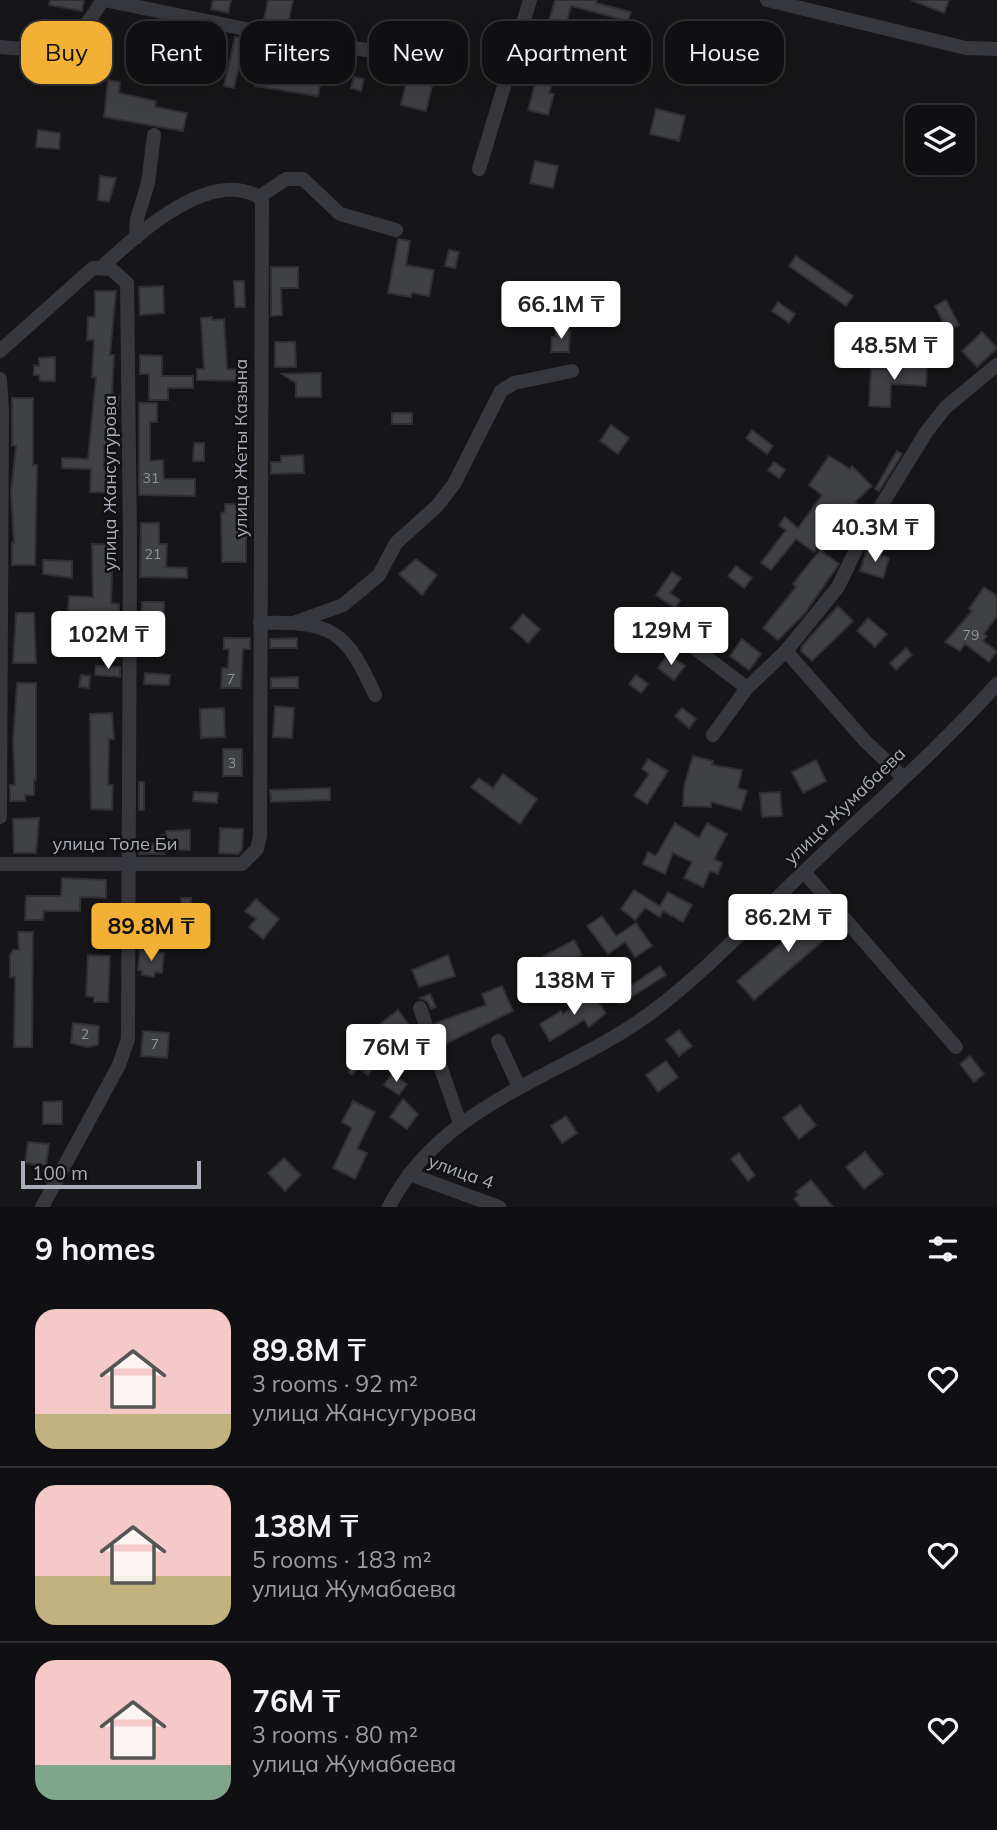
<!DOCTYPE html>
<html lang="en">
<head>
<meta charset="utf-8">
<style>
	:root { --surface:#101012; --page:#1e1e20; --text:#f1f3f6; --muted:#9c9d9f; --line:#303032; --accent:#f2b134 }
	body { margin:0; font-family:Mulish,sans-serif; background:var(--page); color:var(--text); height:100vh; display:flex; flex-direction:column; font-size:26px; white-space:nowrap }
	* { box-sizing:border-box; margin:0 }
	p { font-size:23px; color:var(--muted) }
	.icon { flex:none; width:38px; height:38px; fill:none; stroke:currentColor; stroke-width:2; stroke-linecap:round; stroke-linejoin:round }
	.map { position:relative; height:1207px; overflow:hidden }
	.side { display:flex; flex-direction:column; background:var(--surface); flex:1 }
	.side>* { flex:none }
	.top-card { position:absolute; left:21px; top:21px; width:956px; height:63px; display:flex; gap:14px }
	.fabs { position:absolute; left:905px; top:105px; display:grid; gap:14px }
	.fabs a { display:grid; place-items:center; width:70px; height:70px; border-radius:14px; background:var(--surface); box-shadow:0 7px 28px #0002,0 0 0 2px var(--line); font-size:35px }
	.scale { position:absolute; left:21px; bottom:18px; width:180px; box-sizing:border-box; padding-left:7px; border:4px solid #a8adb8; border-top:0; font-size:19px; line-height:24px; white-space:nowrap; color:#a8adb8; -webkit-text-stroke:5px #111113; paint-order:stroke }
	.price { position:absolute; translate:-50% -60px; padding:0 16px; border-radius:7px; background:#fff; color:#222; font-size:23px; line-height:46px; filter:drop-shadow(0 2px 4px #0008) }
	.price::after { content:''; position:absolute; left:50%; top:42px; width:21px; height:16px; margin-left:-10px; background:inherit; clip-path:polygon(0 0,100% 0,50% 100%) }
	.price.current { background:var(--accent); color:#111 }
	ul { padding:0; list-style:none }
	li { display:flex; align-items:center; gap:21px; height:175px; padding:0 35px }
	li+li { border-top:2px solid var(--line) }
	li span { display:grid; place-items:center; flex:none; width:196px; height:140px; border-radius:21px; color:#555 }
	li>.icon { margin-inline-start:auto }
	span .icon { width:84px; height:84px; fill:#fffc; stroke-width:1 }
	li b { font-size:30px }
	h2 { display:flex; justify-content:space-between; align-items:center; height:84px; padding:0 35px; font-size:30px }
	.tag { padding:0 24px; border-radius:21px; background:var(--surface); box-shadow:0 7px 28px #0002,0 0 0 2px var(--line); font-size:24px; line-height:63px }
	.tag.current { background:var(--accent); color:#111 }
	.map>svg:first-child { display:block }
	.building { fill:#404145; stroke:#303034; stroke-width:2 }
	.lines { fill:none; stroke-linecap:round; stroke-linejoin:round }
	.minor { stroke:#37383d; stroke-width:14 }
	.labels { text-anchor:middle; stroke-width:5; stroke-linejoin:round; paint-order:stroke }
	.number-label { font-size:14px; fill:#8e929b }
	.street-label { font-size:18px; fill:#a8adb8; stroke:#111113 }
</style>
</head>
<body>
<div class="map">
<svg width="997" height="1207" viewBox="0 0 997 1207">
	<rect width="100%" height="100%" fill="#161618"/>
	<!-- building -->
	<g class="building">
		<polygon points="50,0 84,0 82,11 49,5"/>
		<polygon points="213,0 231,0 228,13 211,9"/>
		<polygon points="268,0 293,0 288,24 264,19"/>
		<polygon points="555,0 597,0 596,3 631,12 628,21 571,6 562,40 545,35"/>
		<polygon points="911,0 949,0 944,13"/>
		<polygon points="625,23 636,25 630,50 619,48"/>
		<polygon points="181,26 190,27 187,51 200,54 196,77 146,66 153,37 179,43"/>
		<polygon points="235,37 245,39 234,88 224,86"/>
		<polygon points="681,39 703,45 697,66 675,60"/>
		<polygon points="600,43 621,49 618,61 596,55"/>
		<polygon points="279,50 290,52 287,69 322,75 318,96 255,86 261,63 275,66"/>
		<polygon points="536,50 548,54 547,59 558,63 549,93 554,94 548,115 528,110 538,73 531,70"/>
		<polygon points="354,77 364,79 361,91 351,88"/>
		<polygon points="407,79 432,86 426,111 401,105"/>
		<polygon points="108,80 120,82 119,93 156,101 155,107 187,113 183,131 104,117"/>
		<polygon points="656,109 685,116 679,141 650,134"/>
		<polygon points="38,130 60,133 59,149 36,147"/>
		<polygon points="535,161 558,166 553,188 530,183"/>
		<polygon points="100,176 116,178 109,202 98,200"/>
		<polygon points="398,239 410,241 406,265 434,270 429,296 412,293 411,297 388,293"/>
		<polygon points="449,250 459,252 455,268 445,266"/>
		<polygon points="796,256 853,296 846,306 789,266"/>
		<polygon points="271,267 298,267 298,288 281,288 282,315 271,316"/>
		<polygon points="234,281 244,281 245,307 235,307"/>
		<polygon points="163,286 164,313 140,315 139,287"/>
		<polygon points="95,291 116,291 110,355 114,355 112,394 119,396 116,421 111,420 109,446 104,446 104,468 115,469 114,493 90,492 91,469 62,468 62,458 88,459 96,377 92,377 94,340 87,340 88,317 95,317"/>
		<polygon points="946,300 959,325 947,331 935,306"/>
		<polygon points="778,302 795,314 789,323 772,311"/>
		<polygon points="212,317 212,320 224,319 227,369 248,370 248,381 197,380 197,369 204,369 201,318"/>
		<polygon points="556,329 570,330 569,352 551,352 552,337 556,337"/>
		<polygon points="982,332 997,348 977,367 962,351"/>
		<polygon points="275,342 295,342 296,367 275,367"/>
		<polygon points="140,355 162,356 162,376 193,376 193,388 168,388 168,400 149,400 149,374 140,374"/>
		<polygon points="55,357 55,381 40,381 39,375 34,375 34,365 39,366 39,358"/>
		<polygon points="903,362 927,364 926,386 891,384 890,407 869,406 871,368 903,370"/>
		<polygon points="321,373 321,397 296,397 296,383 282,374"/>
		<polygon points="12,398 33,398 33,465 37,465 35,565 12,565 12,543 14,543 11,492 16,446 12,446"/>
		<polygon points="139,403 157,403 157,422 150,422 150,461 163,460 164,479 195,479 195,496 139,495"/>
		<rect x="392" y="413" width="20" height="11"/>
		<polygon points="611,425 629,438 618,454 600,441"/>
		<polygon points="752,430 773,446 767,454 746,438"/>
		<polygon points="194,443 204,443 204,461 193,461"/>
		<polygon points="897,451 902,454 879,491 875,489"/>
		<polygon points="303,455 304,473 271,474 271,462 281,462 281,456"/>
		<polygon points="829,456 850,469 852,466 872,486 855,502 867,511 861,520 857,517 855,521 843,512 814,552 796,539 771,570 761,563 786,530 779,525 785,517 798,528 822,495 809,485"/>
		<polygon points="774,462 785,470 779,478 768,470"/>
		<polygon points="225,504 246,504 246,562 222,562 221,513 225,512"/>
		<polygon points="141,523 159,523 159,544 167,544 166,567 187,568 187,578 140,577"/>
		<polygon points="92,544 113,545 111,603 119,604 119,614 114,614 113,636 92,634 93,617 86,617 86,612 68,611 69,596 93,597"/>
		<polygon points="820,550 839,564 805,613 778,640 763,628 796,587 793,584"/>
		<polygon points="867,550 889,558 883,578 860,571"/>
		<polygon points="416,559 437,575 422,595 399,574"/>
		<polygon points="43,560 72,561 72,578 43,574"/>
		<polygon points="736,566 752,578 744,588 728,576"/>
		<polygon points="672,572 681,578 670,593 680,600 675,608 656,595"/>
		<polygon points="984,587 997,596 997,616 984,634 987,636 983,641 997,651 989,662 965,644 960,651 945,642 972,611 969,609"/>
		<polygon points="142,602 164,602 164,639 141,638"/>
		<polygon points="838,606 853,621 812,661 801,651 802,646"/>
		<polygon points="16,613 34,613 36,663 13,663"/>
		<polygon points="523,614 540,629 528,643 511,628"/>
		<polygon points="868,618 887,634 875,647 857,631"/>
		<polygon points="688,619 701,628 695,636 682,626"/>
		<polygon points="224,638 250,638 250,649 243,649 241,688 221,688 222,668 228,668 229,649 224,649"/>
		<polygon points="297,638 297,648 270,648 270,639"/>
		<polygon points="742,639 761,654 749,670 730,656"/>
		<polygon points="906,648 912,655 896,670 890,663"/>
		<polygon points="668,654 685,666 674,680 658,668"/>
		<polygon points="96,666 120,667 120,677 95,675"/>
		<polygon points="145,673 170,675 169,685 144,684"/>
		<polygon points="81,675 90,676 89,688 79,687"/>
		<polygon points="636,675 648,684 641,693 629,684"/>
		<polygon points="298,677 298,688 271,688 271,678"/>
		<polygon points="17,683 36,683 36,780 34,780 34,795 25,795 25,801 10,801 10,785 15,785 13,742"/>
		<polygon points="275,706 294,708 292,738 273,737"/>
		<polygon points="224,708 225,737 201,738 200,709"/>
		<polygon points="682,708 696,719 689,728 675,716"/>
		<polygon points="112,713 114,739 109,739 108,785 113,785 112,810 91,809 90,714"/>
		<rect x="223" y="749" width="19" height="27"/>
		<polygon points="693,756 713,761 712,765 742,770 738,788 747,791 741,810 711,802 711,807 683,806 684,786"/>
		<polygon points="648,759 668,771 647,804 634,796 649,774 642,769"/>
		<polygon points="816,760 826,781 803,793 792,772"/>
		<polygon points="503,774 537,799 520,824 471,787 479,778 493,788"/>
		<rect x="139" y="782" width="5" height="28"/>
		<polygon points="330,788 330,800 271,802 270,790"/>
		<polygon points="194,792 218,793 217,803 193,801"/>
		<polygon points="780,792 782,816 762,817 760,793"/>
		<polygon points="39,818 36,853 14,853 13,819"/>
		<polygon points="675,823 699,838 707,823 727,834 714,859 722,863 718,874 710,871 703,887 684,878 692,862 673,853 665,874 643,864 648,852 656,856"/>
		<polygon points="220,828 243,829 242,850 238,854 219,853"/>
		<polygon points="190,830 190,850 164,850 164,854 139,854 139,844 162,844 161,835 166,835 166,831"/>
		<polygon points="62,878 106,880 106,898 80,897 80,911 44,911 43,920 25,920 26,896 61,896"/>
		<polygon points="634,890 660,906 668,892 692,905 683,922 663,911 660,917 645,908 635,920 621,909"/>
		<rect x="181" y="898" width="10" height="15"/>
		<polygon points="256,899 279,919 263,939 249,927 256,919 245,911"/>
		<polygon points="822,908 839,927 754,1000 737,981"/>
		<polygon points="158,912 178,912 178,933 159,933"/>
		<polygon points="602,916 616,936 636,923 652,946 635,957 625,942 608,954 587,926"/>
		<polygon points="18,932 33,932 32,1047 14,1047 15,977 10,977 10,955 13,950 19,950"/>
		<polygon points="574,940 582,955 552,971 544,956"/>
		<polygon points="140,950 164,953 162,973 155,972 154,977 142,975 142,971 138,970"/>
		<polygon points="88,955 110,956 108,1002 94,1002 94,997 86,996"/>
		<polygon points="448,955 455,976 419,987 412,970"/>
		<polygon points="660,966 666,975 620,1004 609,985 620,979 626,989"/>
		<polygon points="502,986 513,1011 443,1045 435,1023 486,1005 482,994"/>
		<polygon points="591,993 606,1013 589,1027 584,1020 550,1041 540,1024 561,1011 563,1014"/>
		<polygon points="430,994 436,1007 431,1009 427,1001 420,998"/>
		<polygon points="398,1010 417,1036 404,1045 395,1032 371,1056 378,1060 368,1075 358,1068 352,1075 348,1072 370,1040 365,1036"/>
		<polygon points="73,1023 99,1026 98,1045 87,1047 71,1043"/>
		<polygon points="679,1030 692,1046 679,1056 666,1040"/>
		<polygon points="143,1031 169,1033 167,1058 141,1056"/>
		<polygon points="970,1056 984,1074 974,1082 960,1064"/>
		<polygon points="666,1061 678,1077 658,1092 646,1075"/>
		<polygon points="392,1074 407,1084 399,1095 384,1085"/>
		<polygon points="403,1099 418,1114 407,1129 390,1117"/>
		<polygon points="62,1101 62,1124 43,1124 43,1102"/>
		<polygon points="353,1101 375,1112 357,1149 367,1153 355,1179 333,1168 352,1128 342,1122"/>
		<polygon points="800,1105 816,1125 799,1139 783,1118"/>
		<polygon points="566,1116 577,1133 562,1143 551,1126"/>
		<polygon points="28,1142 49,1144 46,1166 25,1163"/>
		<polygon points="865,1152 883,1174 864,1189 846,1167"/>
		<polygon points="739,1153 755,1175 748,1181 731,1159"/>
		<polygon points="284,1158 301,1175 285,1191 268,1173"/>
		<polygon points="811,1180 833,1207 801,1207 794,1199 799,1195 796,1192"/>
	</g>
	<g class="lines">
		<!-- minor -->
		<g class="minor">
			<polyline points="104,0 309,42 403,55 421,61 434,73"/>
			<polyline points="767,0 966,48 997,49"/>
			<path d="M 0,47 C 51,52 77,48 102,0"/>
			<polyline points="479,169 530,0"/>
			<polyline points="259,197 286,179 303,179 340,214 396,230"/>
			<polyline points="136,238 137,219 148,183 154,135"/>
			<polyline points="0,351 93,268 111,269 127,283 130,541 128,1039 119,1065 42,1207"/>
			<polyline points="0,379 2,410 0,817"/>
			<polyline points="296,622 343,605 379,575 396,543 437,506 454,484 501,391 514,383 572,371"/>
			<path d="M 260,623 C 332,621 346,630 375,695"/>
			<polyline points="676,634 747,688"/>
			<polyline points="786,651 865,741 903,777"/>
			<polyline points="713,735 747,688 786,651 838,587 863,535 927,431 946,407 997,365"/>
			<path d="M 0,864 L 242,864 L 257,849 L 260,836 L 262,201 C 257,194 251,193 243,191 C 196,181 135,236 102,267"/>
			<polyline points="804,872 956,1047"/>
			<polyline points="420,1008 460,1123"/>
			<polyline points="498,1041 519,1087"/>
			<polyline points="409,1174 499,1207"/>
			<path d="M 389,1207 C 443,1101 564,1077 652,1012 C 710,968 759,914 811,865 C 874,805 940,748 997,684"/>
		</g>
	</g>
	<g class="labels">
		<!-- number labels -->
		<g class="number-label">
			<text x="151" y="483">31</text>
			<text x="153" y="559">21</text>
			<text x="971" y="640">79</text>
			<text x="231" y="684">7</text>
			<text x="232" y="768">3</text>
			<text x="85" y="1039">2</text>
			<text x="155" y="1049">7</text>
		</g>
		<!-- street labels -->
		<g class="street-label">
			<text transform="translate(241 448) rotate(-90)" y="6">улица Жеты Казына</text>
			<text transform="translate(110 483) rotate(-90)" y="6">улица Жансугурова</text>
			<text transform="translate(845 806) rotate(-44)" y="6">улица Жумабаева</text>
			<text x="115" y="850">улица Толе Би</text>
			<text transform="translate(461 1172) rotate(20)" y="6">улица 4</text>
		</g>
	</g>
</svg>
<div class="fabs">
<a><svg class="icon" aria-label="layers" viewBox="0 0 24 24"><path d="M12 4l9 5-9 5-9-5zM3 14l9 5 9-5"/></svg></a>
</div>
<div class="scale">100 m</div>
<b class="price" style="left:561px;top:341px">66.1M ₸</b>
<b class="price" style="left:894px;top:382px">48.5M ₸</b>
<b class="price" style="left:875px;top:564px">40.3M ₸</b>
<b class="price" style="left:671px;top:667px">129M ₸</b>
<b class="price" style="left:108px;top:671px">102M ₸</b>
<b class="price" style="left:788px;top:954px">86.2M ₸</b>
<b class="price current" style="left:151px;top:963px">89.8M ₸</b>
<b class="price" style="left:574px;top:1017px">138M ₸</b>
<b class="price" style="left:396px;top:1084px">76M ₸</b>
<div class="top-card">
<a class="tag current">Buy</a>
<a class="tag">Rent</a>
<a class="tag">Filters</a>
<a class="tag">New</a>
<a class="tag">Apartment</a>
<a class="tag">House</a>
</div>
</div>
<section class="side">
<h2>9 homes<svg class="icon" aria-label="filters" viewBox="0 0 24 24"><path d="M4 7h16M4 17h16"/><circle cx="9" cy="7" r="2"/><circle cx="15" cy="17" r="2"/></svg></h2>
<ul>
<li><span style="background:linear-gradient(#f6c9c9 75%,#c2b280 0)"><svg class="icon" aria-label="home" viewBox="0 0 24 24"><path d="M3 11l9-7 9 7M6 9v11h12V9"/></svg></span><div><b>89.8M ₸</b><p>3 rooms · 92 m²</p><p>улица Жансугурова</p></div><svg class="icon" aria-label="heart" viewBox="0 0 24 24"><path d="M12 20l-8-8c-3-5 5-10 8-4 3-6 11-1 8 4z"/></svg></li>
<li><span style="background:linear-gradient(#f6c9c9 65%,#c2b280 0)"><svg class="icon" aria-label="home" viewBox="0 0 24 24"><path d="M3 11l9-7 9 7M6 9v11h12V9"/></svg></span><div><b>138M ₸</b><p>5 rooms · 183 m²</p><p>улица Жумабаева</p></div><svg class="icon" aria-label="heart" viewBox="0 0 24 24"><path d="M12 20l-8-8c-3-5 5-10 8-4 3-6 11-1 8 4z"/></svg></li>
<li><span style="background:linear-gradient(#f6c9c9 75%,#7fa58c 0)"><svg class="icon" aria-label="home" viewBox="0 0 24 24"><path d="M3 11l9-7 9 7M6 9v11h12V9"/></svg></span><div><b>76M ₸</b><p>3 rooms · 80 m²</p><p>улица Жумабаева</p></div><svg class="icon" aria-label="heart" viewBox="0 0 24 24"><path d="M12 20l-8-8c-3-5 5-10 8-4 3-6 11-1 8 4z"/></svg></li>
</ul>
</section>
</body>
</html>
